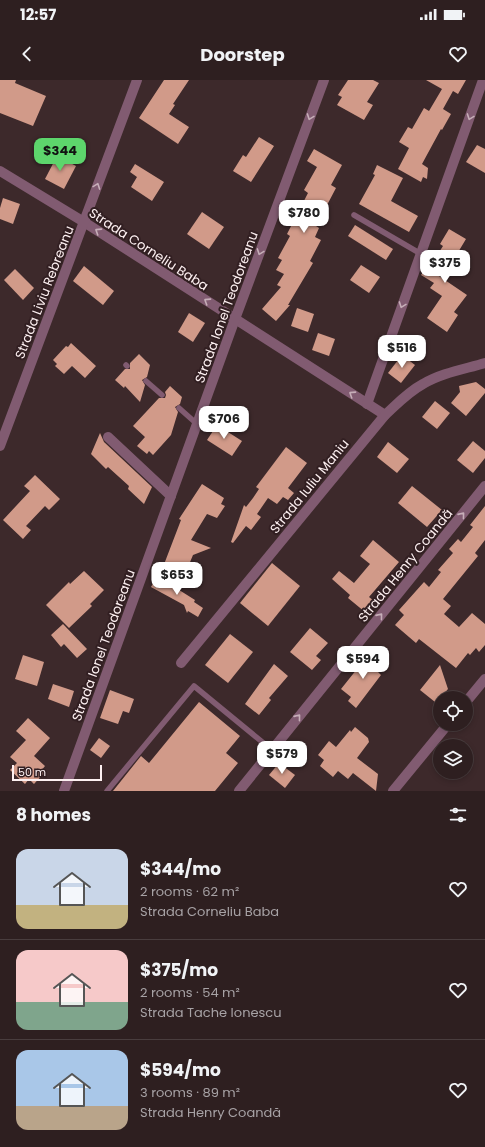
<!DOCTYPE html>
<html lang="en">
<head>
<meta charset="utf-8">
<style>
	:root { --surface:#2e1f20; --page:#3a2c2d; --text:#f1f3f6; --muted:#a7a2a5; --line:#493d3e; --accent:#5dd56c }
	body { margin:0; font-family:Poppins,sans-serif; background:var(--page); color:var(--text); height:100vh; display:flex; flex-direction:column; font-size:15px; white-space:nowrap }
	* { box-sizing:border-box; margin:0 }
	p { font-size:13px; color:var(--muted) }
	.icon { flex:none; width:22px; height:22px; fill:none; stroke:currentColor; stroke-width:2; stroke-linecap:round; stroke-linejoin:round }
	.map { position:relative; height:711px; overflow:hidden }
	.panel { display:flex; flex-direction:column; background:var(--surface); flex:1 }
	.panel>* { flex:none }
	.controls { position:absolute; left:433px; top:611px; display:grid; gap:8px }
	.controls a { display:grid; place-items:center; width:40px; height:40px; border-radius:50%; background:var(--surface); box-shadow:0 2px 6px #0003,0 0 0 1px var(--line); font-size:20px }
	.scale { position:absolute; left:12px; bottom:10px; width:90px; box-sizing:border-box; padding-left:4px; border:2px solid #fef1f2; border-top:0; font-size:11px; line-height:14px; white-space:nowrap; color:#fef1f2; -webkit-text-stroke:3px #321f22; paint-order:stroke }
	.price { position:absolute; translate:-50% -34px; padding:0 9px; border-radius:8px; background:#fff; color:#222; font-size:13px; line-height:26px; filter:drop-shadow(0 1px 2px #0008) }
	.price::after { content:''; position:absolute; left:50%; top:24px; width:12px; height:9px; margin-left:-6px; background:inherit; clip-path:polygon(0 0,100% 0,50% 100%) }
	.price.active { background:var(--accent); color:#111 }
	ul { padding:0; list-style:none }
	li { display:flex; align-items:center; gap:12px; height:100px; padding:0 16px }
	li+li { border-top:1px solid var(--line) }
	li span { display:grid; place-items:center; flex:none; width:112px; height:80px; border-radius:12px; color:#555 }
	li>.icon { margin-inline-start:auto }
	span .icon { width:48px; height:48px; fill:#fffc; stroke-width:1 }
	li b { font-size:17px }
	h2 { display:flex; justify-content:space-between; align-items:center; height:48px; padding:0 16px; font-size:17px }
	.status { display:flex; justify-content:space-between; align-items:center; height:28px; padding:0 20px; background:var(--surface); direction:ltr }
	.status svg { height:11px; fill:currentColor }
	header { display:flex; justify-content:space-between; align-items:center; height:52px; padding:0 16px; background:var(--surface); font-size:18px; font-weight:700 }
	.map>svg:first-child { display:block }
	.building { fill:#d19a89 }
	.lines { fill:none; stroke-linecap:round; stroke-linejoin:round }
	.service { stroke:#815b71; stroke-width:5.5 }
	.minor { stroke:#815b71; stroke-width:10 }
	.oneway { stroke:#c6aeb8 }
	.labels { text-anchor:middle; stroke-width:4; stroke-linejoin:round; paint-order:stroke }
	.street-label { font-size:13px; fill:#fef1f2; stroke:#321f22 }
</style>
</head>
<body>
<div class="status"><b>12:57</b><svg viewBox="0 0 49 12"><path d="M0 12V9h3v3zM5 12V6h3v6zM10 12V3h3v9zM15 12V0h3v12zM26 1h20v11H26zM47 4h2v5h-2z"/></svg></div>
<header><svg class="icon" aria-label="back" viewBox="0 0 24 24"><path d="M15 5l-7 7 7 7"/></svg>Doorstep<svg class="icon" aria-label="heart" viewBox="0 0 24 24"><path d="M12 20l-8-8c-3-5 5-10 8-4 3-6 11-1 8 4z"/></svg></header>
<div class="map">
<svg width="485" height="711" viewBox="0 0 485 711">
	<rect width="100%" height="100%" fill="#3d292b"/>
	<!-- building -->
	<g class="building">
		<polygon points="0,0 16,0 15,3 46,16 33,46 0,33"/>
		<polygon points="164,0 189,0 173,24 175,25 169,34 189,47 178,64 139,38"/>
		<polygon points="348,0 373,0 379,3 367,22 373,25 364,40 337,25 342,17 338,15"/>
		<polygon points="426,0 466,0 458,14 453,11 443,29 451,34 442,50 441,49 422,84 428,88 427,99 423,97 421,102 398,89 409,68 399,62 408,47 412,49 424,28 429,31 442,9"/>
		<polygon points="259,57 274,66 251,102 233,91 243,75 246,77"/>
		<polygon points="477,65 485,69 485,93 466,82"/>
		<polygon points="314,69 342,85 331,105 336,108 316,146 319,148 315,157 321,160 310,181 313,183 288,225 290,225 276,241 262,229 281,207 277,205 284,194 276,190 282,180 278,178 290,156 287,154 308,113 304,110 317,87 307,81"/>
		<polygon points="57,76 76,86 64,109 45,99"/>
		<polygon points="135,84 164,102 152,121 131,107 137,97 130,92"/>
		<polygon points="377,85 403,98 391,121 418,136 409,152 359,124 375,95 373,94"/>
		<polygon points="3,118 20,124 13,144 0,139 0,128"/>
		<polygon points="202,132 224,147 209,169 187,154"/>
		<polygon points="355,145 393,169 386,180 348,156"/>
		<polygon points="449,149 466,159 457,174 451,171 436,194 467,215 454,232 458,235 447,252 427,238 442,216 430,208 434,203 421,195 427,187 429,188 443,166 440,164"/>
		<polygon points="361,185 380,197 369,213 350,200"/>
		<polygon points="84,186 114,211 103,225 73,201"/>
		<polygon points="15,189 34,208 23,220 4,200"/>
		<polygon points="297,228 314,234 308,252 291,246"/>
		<polygon points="189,233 205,243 193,262 178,252"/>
		<polygon points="318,253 335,259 329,276 312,270"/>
		<polygon points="71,263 96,286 85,298 72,286 64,294 55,286 57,284 53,280 66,266 68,267"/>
		<polygon points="139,274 150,285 147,297 142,300 145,305 140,322 125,306 124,308 115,300 125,289 130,289 130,283"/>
		<polygon points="402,275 415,285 401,303 388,293"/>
		<polygon points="476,302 485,309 485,313 466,336 451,323 460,312 459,306"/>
		<polygon points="170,306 182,317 180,324 175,327 178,332 171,355 153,375 149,371 147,374 137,366 145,357 133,346 159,318 165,318 166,315 165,312"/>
		<polygon points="435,321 450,333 437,349 422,337"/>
		<polygon points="217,345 242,361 232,376 207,360"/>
		<polygon points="100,353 104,362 152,407 144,424 128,409 129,406 108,387 106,389 91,374"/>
		<polygon points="473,361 485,371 485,378 473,393 457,380"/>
		<polygon points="388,362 409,379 397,393 377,377"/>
		<polygon points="286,367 307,383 288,408 294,413 288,420 283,417 277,424 268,418 257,434 261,437 251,450 246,446 233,463 231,462 244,425 246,427 253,418 259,409 256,407"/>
		<polygon points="35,395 60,419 49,430 45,426 26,446 31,450 23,459 3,440 30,411 24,406"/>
		<polygon points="202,404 224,418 221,424 225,426 217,438 207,434 191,460 211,468 193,475 188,487 175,482 163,487 181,440 179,439"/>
		<polygon points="412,406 442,430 427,447 398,423"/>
		<polygon points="485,426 485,460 475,473 478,476 443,519 451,526 444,534 459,547 472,533 485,544 485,565 479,572 476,568 470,575 468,573 456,588 419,559 416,563 395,545 404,535 399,530 424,502 429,507 441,492 438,490 453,473 449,469 458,459 461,462 473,447 470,445"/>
		<polygon points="373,460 399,482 369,517 374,521 365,532 348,518 350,515 332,499 339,491 354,503 370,484 360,476"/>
		<polygon points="272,483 300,506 268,546 240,523"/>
		<polygon points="84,491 104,510 90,524 92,526 69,548 46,525 69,502 70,504"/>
		<polygon points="157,496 195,520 194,522 203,528 198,537 188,531 187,533 184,525 151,507"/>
		<polygon points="63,544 87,569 77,578 64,564 61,567 51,555"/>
		<polygon points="310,548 328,563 316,576 321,580 312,590 290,572"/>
		<polygon points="230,554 253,572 228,603 205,585"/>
		<polygon points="369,574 384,586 378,592 381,595 356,628 348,621 351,617 341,609"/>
		<polygon points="23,575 44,582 37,606 15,599"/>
		<polygon points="274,584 288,596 269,618 271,620 259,635 245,624"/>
		<polygon points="440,585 448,609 440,618 440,626 420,610"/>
		<polygon points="53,604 74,611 69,627 48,619"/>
		<polygon points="110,610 134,619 129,633 123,631 118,644 100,638"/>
		<polygon points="199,622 240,656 226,673 238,683 215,711 113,711 141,676 149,683"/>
		<polygon points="28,638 50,658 34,676 45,686 41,691 44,693 34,704 29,699 25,704 10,690 17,683 10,677 26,660 16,651"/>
		<polygon points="355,647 368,658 369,662 357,678 378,694 376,711 353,693 348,699 338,691 333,697 320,686 324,680 318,675 329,661 336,667 350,650 351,652"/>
		<polygon points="99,658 110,666 101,678 90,670"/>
		<polygon points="279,683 295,695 285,708 269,695"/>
	</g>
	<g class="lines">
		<!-- service -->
		<g class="service">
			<polyline points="354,135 421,174"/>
			<polyline points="126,285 127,286"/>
			<polyline points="146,301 162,315"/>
			<polyline points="179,328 197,344"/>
			<polyline points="107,711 194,606 272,670"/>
		</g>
		<!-- minor -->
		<g class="minor">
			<polyline points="0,91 84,142 385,335"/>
			<polyline points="367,324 483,0"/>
			<polyline points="108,357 171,416"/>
			<polyline points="0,366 137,0"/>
			<path d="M 181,583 L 385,335 C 397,324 408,312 423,304 C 441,293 465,289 485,283"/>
			<polyline points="466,622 485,599"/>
			<polyline points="64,711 235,239 324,0"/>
			<polyline points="239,711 485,406"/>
			<polyline points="393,711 448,644"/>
		</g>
	</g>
	<!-- one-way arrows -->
	<defs><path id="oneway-chevron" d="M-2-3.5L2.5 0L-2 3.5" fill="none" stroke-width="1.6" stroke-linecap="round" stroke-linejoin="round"/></defs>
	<g class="oneway">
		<use href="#oneway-chevron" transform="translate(310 37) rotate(110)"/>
		<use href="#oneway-chevron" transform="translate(470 37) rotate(110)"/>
		<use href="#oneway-chevron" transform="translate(97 106) rotate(-70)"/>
		<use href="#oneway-chevron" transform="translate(98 151) rotate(-147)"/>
		<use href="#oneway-chevron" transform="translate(260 172) rotate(110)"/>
		<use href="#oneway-chevron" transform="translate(207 221) rotate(-147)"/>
		<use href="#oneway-chevron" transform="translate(402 225) rotate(110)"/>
		<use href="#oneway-chevron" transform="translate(352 314) rotate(-147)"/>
		<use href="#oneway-chevron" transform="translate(462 435) rotate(-51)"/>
		<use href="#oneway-chevron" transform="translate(380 536) rotate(-51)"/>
		<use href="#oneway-chevron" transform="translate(298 637) rotate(-51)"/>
	</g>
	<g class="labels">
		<!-- street labels -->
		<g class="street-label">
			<text transform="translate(149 169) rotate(33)" y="5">Strada Corneliu Baba</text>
			<text transform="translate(44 212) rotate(-69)" y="5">Strada Liviu Rebreanu</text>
			<text transform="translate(226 227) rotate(-70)" y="5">Strada Ionel Teodoreanu</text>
			<text transform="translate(309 406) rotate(-51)" y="5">Strada Iuliu Maniu</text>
			<text transform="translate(405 485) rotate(-51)" y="5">Strada Henry Coandă</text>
			<text transform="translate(103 565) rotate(-70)" y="5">Strada Ionel Teodoreanu</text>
		</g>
	</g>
</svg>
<div class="controls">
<a><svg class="icon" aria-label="locate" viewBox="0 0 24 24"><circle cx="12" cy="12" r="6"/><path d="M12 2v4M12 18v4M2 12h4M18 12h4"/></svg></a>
<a><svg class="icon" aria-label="layers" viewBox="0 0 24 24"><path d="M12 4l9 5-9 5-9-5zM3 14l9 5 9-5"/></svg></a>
</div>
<div class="scale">50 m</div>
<b class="price active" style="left:60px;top:92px">$344</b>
<b class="price" style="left:304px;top:154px">$780</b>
<b class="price" style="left:445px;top:204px">$375</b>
<b class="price" style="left:402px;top:289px">$516</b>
<b class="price" style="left:224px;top:360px">$706</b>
<b class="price" style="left:177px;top:516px">$653</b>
<b class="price" style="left:363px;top:600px">$594</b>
<b class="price" style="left:282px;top:695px">$579</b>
</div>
<section class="panel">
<h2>8 homes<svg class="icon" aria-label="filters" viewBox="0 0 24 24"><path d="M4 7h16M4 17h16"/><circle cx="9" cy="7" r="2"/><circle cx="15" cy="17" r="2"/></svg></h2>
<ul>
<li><span style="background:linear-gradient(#c9d6e8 70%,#c2b280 0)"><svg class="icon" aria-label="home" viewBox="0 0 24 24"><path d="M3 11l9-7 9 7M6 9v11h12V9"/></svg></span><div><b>$344/mo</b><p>2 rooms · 62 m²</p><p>Strada Corneliu Baba</p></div><svg class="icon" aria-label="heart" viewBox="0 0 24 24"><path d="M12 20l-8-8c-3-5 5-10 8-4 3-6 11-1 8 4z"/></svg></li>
<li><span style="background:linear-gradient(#f6c9c9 65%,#7fa58c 0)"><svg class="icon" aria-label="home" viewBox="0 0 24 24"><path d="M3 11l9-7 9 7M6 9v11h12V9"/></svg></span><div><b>$375/mo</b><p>2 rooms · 54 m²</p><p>Strada Tache Ionescu</p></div><svg class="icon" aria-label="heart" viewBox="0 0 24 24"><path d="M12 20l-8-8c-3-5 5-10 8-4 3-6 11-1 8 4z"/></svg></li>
<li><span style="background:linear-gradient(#a9c7e8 70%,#b9a48a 0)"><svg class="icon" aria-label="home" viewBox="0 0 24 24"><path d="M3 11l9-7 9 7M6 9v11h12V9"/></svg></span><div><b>$594/mo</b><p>3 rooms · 89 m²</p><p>Strada Henry Coandă</p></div><svg class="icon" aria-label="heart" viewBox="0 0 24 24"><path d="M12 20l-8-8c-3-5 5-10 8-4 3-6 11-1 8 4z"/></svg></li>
</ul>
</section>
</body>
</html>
